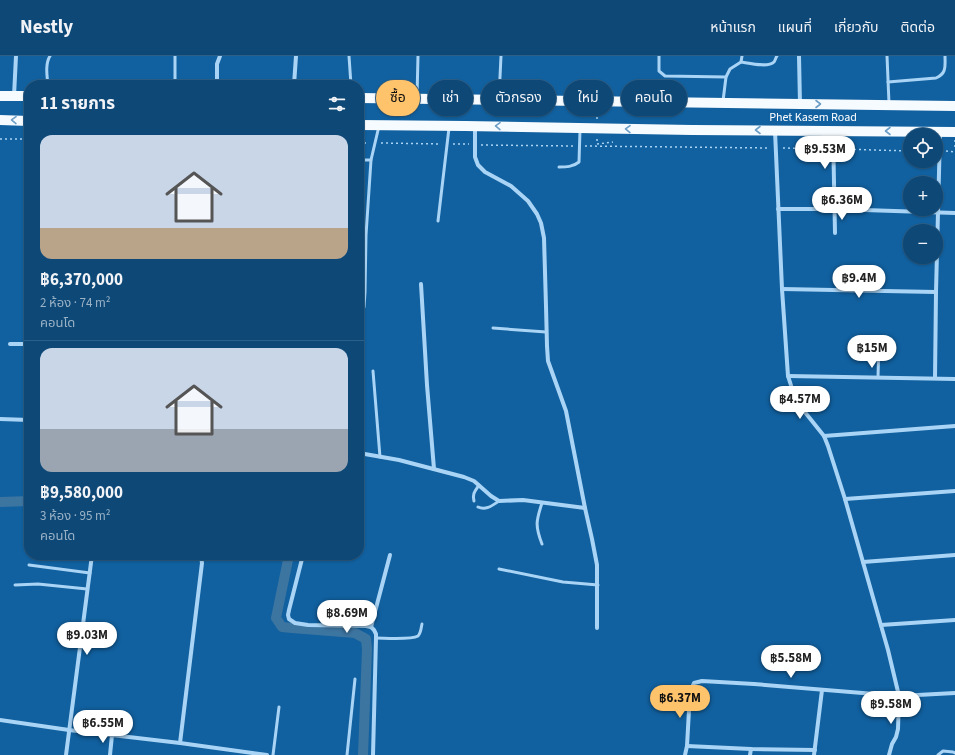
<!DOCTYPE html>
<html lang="th">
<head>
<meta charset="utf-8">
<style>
	:root { --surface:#0d4877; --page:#164f7c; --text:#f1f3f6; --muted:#9ab2c6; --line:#2d6089; --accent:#ffc36c }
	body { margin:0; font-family:"Source Sans 3","Noto Sans Thai",sans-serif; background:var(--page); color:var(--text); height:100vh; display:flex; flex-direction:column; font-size:15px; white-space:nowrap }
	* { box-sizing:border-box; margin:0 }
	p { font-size:13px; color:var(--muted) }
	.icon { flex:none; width:22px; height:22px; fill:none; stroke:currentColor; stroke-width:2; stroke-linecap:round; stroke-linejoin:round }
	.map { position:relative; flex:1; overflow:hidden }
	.sheet { position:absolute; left:24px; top:24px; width:340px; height:480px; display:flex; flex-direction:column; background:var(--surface); border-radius:16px; box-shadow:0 1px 3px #0004,0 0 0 1px var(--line) }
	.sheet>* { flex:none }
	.banner { position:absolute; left:376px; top:24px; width:380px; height:36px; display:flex; gap:8px }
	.controls { position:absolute; left:903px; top:72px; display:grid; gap:8px }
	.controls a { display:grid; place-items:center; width:40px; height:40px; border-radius:50%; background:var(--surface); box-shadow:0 1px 3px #0004,0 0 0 1px var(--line); font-size:20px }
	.price { position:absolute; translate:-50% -34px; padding:0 9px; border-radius:14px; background:#fff; color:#222; font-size:13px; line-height:26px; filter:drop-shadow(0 1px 2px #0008) }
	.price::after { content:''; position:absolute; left:50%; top:24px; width:12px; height:9px; margin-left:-6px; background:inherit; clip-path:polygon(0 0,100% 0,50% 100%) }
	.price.on { background:var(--accent); color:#111 }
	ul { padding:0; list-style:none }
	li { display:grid; align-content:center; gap:8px; height:212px; padding:0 16px }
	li+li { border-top:1px solid var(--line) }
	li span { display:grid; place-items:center; height:124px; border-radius:12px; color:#555 }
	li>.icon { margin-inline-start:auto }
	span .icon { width:72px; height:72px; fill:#fffc; stroke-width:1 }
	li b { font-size:17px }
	h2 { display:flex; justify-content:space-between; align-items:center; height:48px; padding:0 16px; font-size:17px }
	.chip { padding:0 14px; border-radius:18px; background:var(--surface); box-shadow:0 1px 3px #0004,0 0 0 1px var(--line); font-size:14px; line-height:36px }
	.chip.on { background:var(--accent); color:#111 }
	header { display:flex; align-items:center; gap:24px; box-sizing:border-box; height:56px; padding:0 20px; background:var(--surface); border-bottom:1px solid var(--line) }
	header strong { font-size:19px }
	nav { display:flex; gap:22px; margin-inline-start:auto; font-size:14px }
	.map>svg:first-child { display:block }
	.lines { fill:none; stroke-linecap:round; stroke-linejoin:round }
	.canal { stroke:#3d75a1; stroke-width:10 }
	.path { stroke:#a9d4f5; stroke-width:1.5; stroke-dasharray:2 3; stroke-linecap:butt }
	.service { stroke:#a9d4f5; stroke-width:3 }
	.minor { stroke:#a9d4f5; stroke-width:4 }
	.primary { stroke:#f6fbff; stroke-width:10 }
	.oneway { stroke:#6d9ec5 }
	.labels { text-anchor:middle; stroke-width:4; stroke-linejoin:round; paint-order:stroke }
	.street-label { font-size:12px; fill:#fff; stroke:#11609f }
</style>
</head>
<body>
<header>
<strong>Nestly</strong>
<nav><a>หน้าแรก</a><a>แผนที่</a><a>เกี่ยวกับ</a><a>ติดต่อ</a></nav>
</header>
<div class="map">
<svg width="955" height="699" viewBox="0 0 955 699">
	<rect width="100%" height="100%" fill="#11609f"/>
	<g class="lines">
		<!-- canal -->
		<g class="canal">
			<polyline points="0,446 29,445"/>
			<polyline points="289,499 276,562 282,571 292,572 355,577 366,583 367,593 363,699"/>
		</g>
		<!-- path -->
		<g class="path">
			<polyline points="115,29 125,25 125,29"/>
			<polyline points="598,35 598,30 612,35"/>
			<polyline points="597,63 597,55"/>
			<polyline points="0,83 29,83"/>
			<polyline points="597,83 597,88 613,86"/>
			<polyline points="955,84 955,91"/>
			<polyline points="359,87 369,87"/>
			<polyline points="381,87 441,88"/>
			<polyline points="453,88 469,88"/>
			<polyline points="481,89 573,90"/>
			<polyline points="585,90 769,92"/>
			<polyline points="783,92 827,93"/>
			<polyline points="839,93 910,95"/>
			<polyline points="946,95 955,96"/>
		</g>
		<!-- service -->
		<g class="service">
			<polyline points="175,0 175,29"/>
			<polyline points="349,0 351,29"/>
			<polyline points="659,0 659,15 665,20 726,21"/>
			<polyline points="887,0 889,47"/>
			<path d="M 741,6 C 748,7 768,12 774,6 C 775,5 776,1 777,0"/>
			<path d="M 888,26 L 936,22 C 947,17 945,10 945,0"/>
			<path d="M 48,29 C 47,20 45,8 50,0"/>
			<polyline points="417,41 418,0"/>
			<polyline points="499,42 501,0"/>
			<polyline points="723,45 726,21 730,13 741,6 742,0"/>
			<polyline points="359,104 371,104 379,70"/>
			<path d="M 559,111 C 566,111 573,111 579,106 L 580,74"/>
			<polyline points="438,165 449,72"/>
			<polyline points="359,256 361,255 364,251 365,236 366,179 371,104"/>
			<polyline points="493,272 546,276"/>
			<polyline points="373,315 380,401"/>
			<polyline points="878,321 879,285"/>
			<path d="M 474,445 C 472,438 475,435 479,429"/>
			<path d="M 478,451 C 486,455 493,449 499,445"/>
			<path d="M 542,488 C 535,470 536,465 542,447"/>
			<polyline points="29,509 90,517"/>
			<polyline points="499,513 563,526 598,529"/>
			<polyline points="15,529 38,528 87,533"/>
			<path d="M 376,582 C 385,582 411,584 418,580 C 421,577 421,572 422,568"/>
			<polyline points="273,699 279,651"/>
			<polyline points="347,699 355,623"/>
			<polyline points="938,699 943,695 953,696 955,697"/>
		</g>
		<!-- minor -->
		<g class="minor">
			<polyline points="799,0 800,48"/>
			<polyline points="217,29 217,8 220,0"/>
			<polyline points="294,29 296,0"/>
			<polyline points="14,40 16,0"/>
			<polyline points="475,70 475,101 478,109 485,116 511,130 528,145 537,158 541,167 544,182 546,250 547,290 548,305 566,355 585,452 592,483 597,509 597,572"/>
			<polyline points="775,75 782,233 788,320 795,342 800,350 824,380 828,390 845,443 888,594 899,640 898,673 896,681 892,688 889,699"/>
			<polyline points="833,76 835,177"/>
			<polyline points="778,153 834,153 955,157"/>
			<polyline points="421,228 427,329 434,413"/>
			<polyline points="782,233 936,236"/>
			<polyline points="10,288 29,288"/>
			<polyline points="788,320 955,323"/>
			<polyline points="935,322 936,236 940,77"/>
			<polyline points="0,363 29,364"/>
			<polyline points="824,380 955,370"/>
			<polyline points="359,397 399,404 464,421 474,425 491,440 499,445 523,444 585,452"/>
			<polyline points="845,443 955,435"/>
			<polyline points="303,499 289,554 288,559 289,563 295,567 308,569 366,570 371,571 374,574 376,578 376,582 373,699"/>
			<polyline points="863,506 955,499"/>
			<polyline points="881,569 955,564"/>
			<polyline points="371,571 390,499"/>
			<polyline points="0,664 69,674 180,687 267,699"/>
			<polyline points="180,687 202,507 201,501 199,500 192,499"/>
			<polyline points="687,690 751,693 815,694"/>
			<polyline points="66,699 92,499"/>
			<polyline points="110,699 112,679"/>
			<polyline points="685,699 687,690 690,636 694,627 702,625 754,628 899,640 955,637"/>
			<polyline points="750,699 751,693"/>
			<polyline points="814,699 822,634"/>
		</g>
		<!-- primary -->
		<g class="primary">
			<polyline points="0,40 29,40"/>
			<polyline points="359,42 955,50"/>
			<polyline points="0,64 29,65"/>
			<polyline points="359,69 465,70 692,74 955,76"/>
		</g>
	</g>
	<!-- one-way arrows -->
	<defs><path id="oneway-chevron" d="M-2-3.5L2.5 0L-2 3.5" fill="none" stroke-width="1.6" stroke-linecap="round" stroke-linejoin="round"/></defs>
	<g class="oneway">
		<use href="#oneway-chevron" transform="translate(818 48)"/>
		<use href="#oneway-chevron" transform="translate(14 64) rotate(-179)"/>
		<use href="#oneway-chevron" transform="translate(498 70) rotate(-179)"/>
		<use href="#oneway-chevron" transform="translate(628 73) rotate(-179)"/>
		<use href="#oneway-chevron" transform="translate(758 74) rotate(180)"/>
		<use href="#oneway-chevron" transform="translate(888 75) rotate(-180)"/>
	</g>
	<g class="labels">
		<!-- street labels -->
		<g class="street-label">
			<text x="813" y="65">Phet Kasem Road</text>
		</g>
	</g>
</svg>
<div class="controls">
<a><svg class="icon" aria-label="locate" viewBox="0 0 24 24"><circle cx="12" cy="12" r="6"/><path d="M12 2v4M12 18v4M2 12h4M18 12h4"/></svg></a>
<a>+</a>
<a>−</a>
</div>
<b class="price" style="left:825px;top:114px">฿9.53M</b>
<b class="price" style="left:842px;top:165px">฿6.36M</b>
<b class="price" style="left:859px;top:243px">฿9.4M</b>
<b class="price" style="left:872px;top:313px">฿15M</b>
<b class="price" style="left:800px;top:364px">฿4.57M</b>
<b class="price" style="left:347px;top:578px">฿8.69M</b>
<b class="price" style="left:87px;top:600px">฿9.03M</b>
<b class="price" style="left:791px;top:623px">฿5.58M</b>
<b class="price on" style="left:680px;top:663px">฿6.37M</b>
<b class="price" style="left:891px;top:669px">฿9.58M</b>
<b class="price" style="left:103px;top:688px">฿6.55M</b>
<div class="banner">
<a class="chip on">ซื้อ</a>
<a class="chip">เช่า</a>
<a class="chip">ตัวกรอง</a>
<a class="chip">ใหม่</a>
<a class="chip">คอนโด</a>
</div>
<section class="sheet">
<h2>11 รายการ<svg class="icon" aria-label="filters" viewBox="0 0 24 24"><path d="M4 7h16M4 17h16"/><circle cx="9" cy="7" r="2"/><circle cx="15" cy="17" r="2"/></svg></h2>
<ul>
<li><span style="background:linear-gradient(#c9d6e8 75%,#b9a48a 0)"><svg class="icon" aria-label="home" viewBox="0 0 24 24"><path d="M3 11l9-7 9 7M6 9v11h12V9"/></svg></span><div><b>฿6,370,000</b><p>2 ห้อง · 74 m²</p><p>คอนโด</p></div></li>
<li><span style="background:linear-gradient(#c9d6e8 65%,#9aa5b1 0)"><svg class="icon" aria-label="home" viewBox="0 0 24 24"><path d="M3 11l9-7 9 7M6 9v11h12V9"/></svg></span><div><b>฿9,580,000</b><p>3 ห้อง · 95 m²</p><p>คอนโด</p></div></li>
</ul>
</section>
</div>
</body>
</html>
